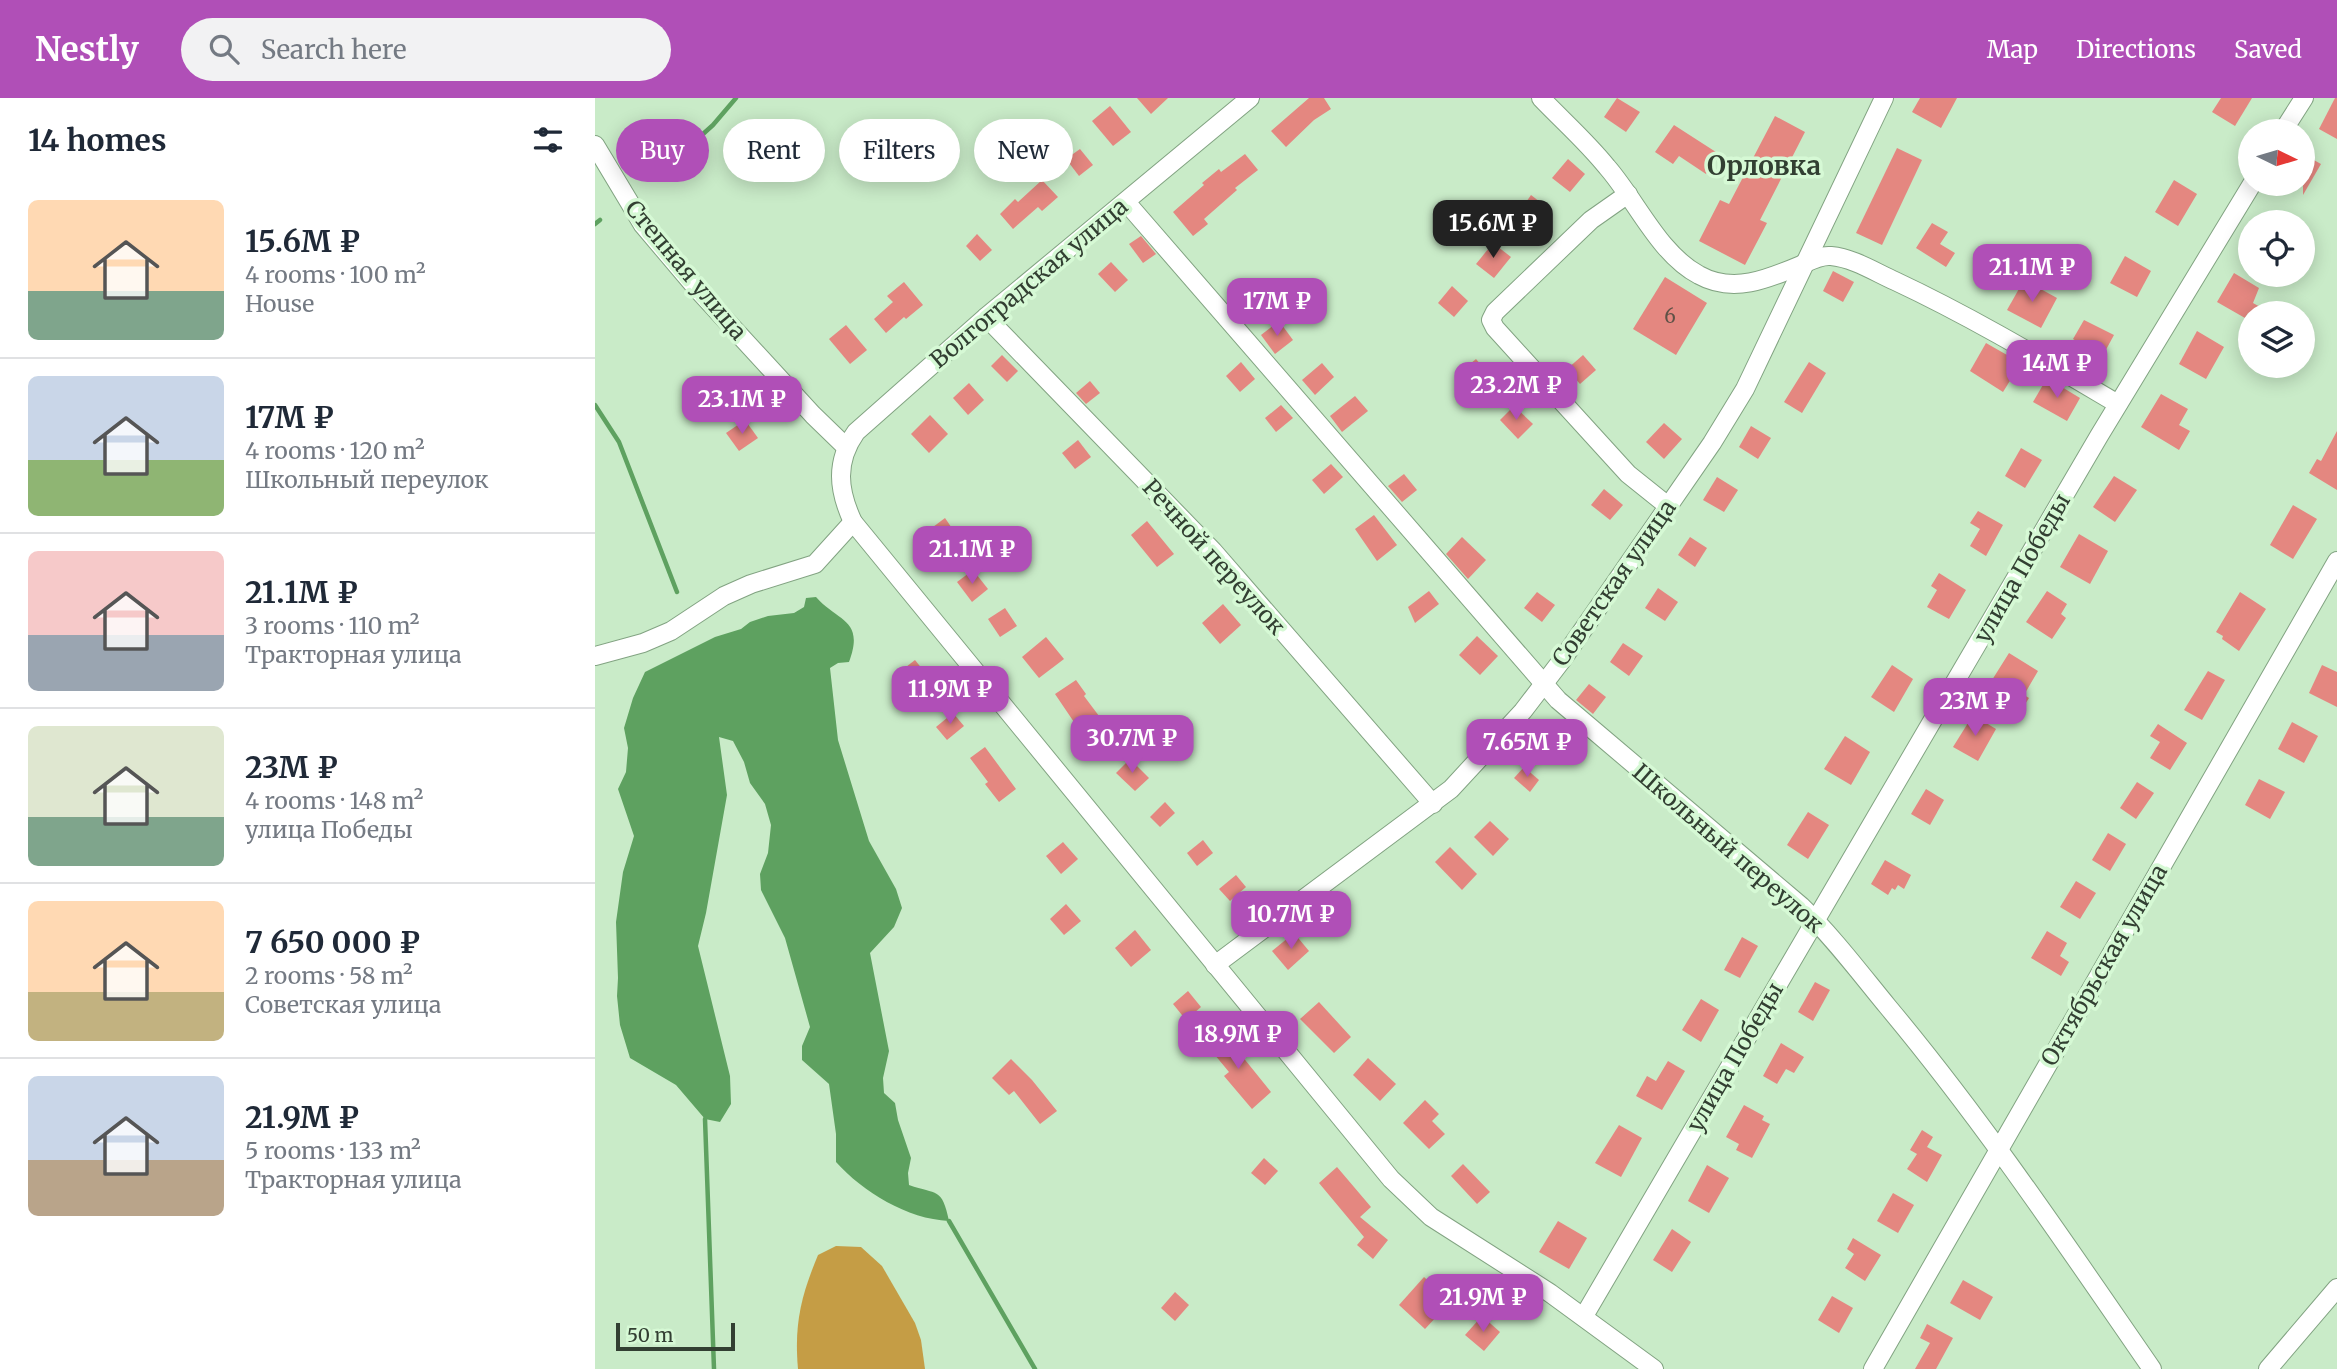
<!DOCTYPE html>
<html lang="en">
<head>
<meta charset="utf-8">
<style>
	:root { --surface:#fff; --page:#f2f2f3; --text:#1f2937; --muted:#747a83; --line:#e0e1e3; --accent:#b04fb7 }
	body { margin:0; font-family:Merriweather,serif; background:var(--page); color:var(--text); height:100vh; display:flex; flex-direction:column; font-size:26px; white-space:nowrap }
	* { box-sizing:border-box; margin:0 }
	p { font-size:23px; color:var(--muted) }
	.icon { flex:none; width:38px; height:38px; fill:none; stroke:currentColor; stroke-width:2; stroke-linecap:round; stroke-linejoin:round }
	.map { position:relative; flex:1; overflow:hidden }
	.sheet { display:flex; flex-direction:column; background:var(--surface); width:595px }
	.sheet>* { flex:none }
	.hud { position:absolute; left:21px; top:21px; width:665px; height:63px; display:flex; gap:14px }
	.needle { width:46px; rotate:95deg }
	.controls { position:absolute; left:1643px; top:21px; display:grid; gap:14px }
	.controls a { display:grid; place-items:center; width:77px; height:77px; border-radius:50%; background:var(--surface); box-shadow:0 4px 18px #0003; font-size:35px }
	.scale { position:absolute; left:21px; bottom:18px; width:119px; box-sizing:border-box; padding-left:7px; border:4px solid #323f32; border-top:0; font-size:19px; line-height:24px; white-space:nowrap; color:#323f32; -webkit-text-stroke:5px #d6f9d5; paint-order:stroke }
	.price { position:absolute; translate:-50% -60px; padding:0 16px; border-radius:14px; background:var(--accent); color:#fff; font-size:23px; line-height:46px; filter:drop-shadow(0 2px 4px #0008) }
	.price::after { content:''; position:absolute; left:50%; top:42px; width:21px; height:16px; margin-left:-10px; background:inherit; clip-path:polygon(0 0,100% 0,50% 100%) }
	.price.on { background:#222; color:#fff }
	ul { padding:0; list-style:none }
	li { display:flex; align-items:center; gap:21px; height:175px; padding:0 28px }
	li+li { border-top:2px solid var(--line) }
	li span { display:grid; place-items:center; flex:none; width:196px; height:140px; border-radius:10px; color:#555 }
	li>.icon { margin-inline-start:auto }
	span .icon { width:84px; height:84px; fill:#fffc; stroke-width:1 }
	li b { font-size:30px }
	h2 { display:flex; justify-content:space-between; align-items:center; height:84px; padding:0 28px; font-size:30px }
	.chip { padding:0 24px; border-radius:32px; background:var(--surface); box-shadow:0 4px 18px #0003; font-size:24px; line-height:63px }
	.chip.on { background:var(--accent); color:#fff }
	header { display:flex; align-items:center; gap:42px; box-sizing:border-box; height:98px; padding:0 35px; background:var(--accent); color:#fff }
	header strong { font-size:33px }
	nav { display:flex; gap:38px; margin-inline-start:auto; font-size:24px }
	.search { width:490px; height:63px; background:var(--page); display:flex; align-items:center; gap:18px; box-sizing:border-box; padding:0 24px; border-radius:38px; color:var(--muted); font-size:26px }
	main { display:flex; flex:1; min-height:0 }
	.map>svg:first-child { display:block }
	.forest { fill:#c59d45 }
	.water { fill:#5ea160 }
	.lines { fill:none; stroke-linecap:round; stroke-linejoin:round }
	.stream { stroke:#5ea160; stroke-width:4.5 }
	.building { fill:#e48780 }
	.street-casing { stroke:#82a382; stroke-width:20 }
	.street { stroke:#fff; stroke-width:18 }
	.labels { text-anchor:middle; stroke-width:7; stroke-linejoin:round; paint-order:stroke }
	.number-label { font-size:19px; fill:#5e5146 }
	.street-label { font-size:23px; fill:#323f32; stroke:#d6f9d5 }
	.quarter-label { font-size:26px; font-weight:bold; fill:#323f32; stroke:#d6f9d5 }
</style>
</head>
<body>
<header>
<strong>Nestly</strong>
<div class="search"><svg class="icon" aria-label="search" viewBox="0 0 24 24"><circle cx="10" cy="10" r="6"/><path d="M15 15l6 6"/></svg>Search here</div>
<nav><a>Map</a><a>Directions</a><a>Saved</a></nav>
</header>
<main>
<section class="sheet">
<h2>14 homes<svg class="icon" aria-label="filters" viewBox="0 0 24 24"><path d="M4 7h16M4 17h16"/><circle cx="9" cy="7" r="2"/><circle cx="15" cy="17" r="2"/></svg></h2>
<ul>
<li><span style="background:linear-gradient(#ffd9b3 65%,#7fa58c 0)"><svg class="icon" aria-label="home" viewBox="0 0 24 24"><path d="M3 11l9-7 9 7M6 9v11h12V9"/></svg></span><div><b>15.6M ₽</b><p>4 rooms · 100 m²</p><p>House</p></div></li>
<li><span style="background:linear-gradient(#c9d6e8 60%,#8fb573 0)"><svg class="icon" aria-label="home" viewBox="0 0 24 24"><path d="M3 11l9-7 9 7M6 9v11h12V9"/></svg></span><div><b>17M ₽</b><p>4 rooms · 120 m²</p><p>Школьный переулок</p></div></li>
<li><span style="background:linear-gradient(#f6c9c9 60%,#9aa5b1 0)"><svg class="icon" aria-label="home" viewBox="0 0 24 24"><path d="M3 11l9-7 9 7M6 9v11h12V9"/></svg></span><div><b>21.1M ₽</b><p>3 rooms · 110 m²</p><p>Тракторная улица</p></div></li>
<li><span style="background:linear-gradient(#dfe7d0 65%,#7fa58c 0)"><svg class="icon" aria-label="home" viewBox="0 0 24 24"><path d="M3 11l9-7 9 7M6 9v11h12V9"/></svg></span><div><b>23M ₽</b><p>4 rooms · 148 m²</p><p>улица Победы</p></div></li>
<li><span style="background:linear-gradient(#ffd9b3 65%,#c2b280 0)"><svg class="icon" aria-label="home" viewBox="0 0 24 24"><path d="M3 11l9-7 9 7M6 9v11h12V9"/></svg></span><div><b>7 650 000 ₽</b><p>2 rooms · 58 m²</p><p>Советская улица</p></div></li>
<li><span style="background:linear-gradient(#c9d6e8 60%,#b9a48a 0)"><svg class="icon" aria-label="home" viewBox="0 0 24 24"><path d="M3 11l9-7 9 7M6 9v11h12V9"/></svg></span><div><b>21.9M ₽</b><p>5 rooms · 133 m²</p><p>Тракторная улица</p></div></li>
</ul>
</section>
<div class="map">
<svg width="1742" height="1271" viewBox="0 0 1742 1271">
	<rect width="100%" height="100%" fill="#c9ebc8"/>
	<!-- forest -->
	<path class="forest" d="M 241,1148 L 266,1149 L 287,1168 L 320,1225 L 326,1242 L 330,1271 L 203,1271 C 199,1226 206,1198 223,1157 Z"/>
	<!-- water -->
	<path class="water" d="M 221,499 C 243,524 270,521 254,564 L 243,565 L 235,570 L 243,642 L 274,743 L 301,791 L 307,810 L 299,829 L 275,855 L 294,953 L 288,980 L 289,995 L 300,1005 L 303,1022 L 316,1060 L 313,1075 L 314,1087 C 342,1097 347,1089 354,1123 C 312,1121 268,1094 241,1064 L 241,1036 L 234,986 L 207,962 L 207,948 L 215,929 L 190,840 L 166,792 L 165,776 L 173,755 L 176,727 L 170,706 L 155,685 L 149,664 L 138,643 L 124,639 L 132,697 L 111,815 L 103,848 L 135,978 L 136,1006 L 125,1024 L 110,1021 L 81,987 L 35,960 L 25,927 L 22,898 L 23,880 L 21,824 L 28,774 L 39,738 L 23,691 L 31,674 L 33,650 L 29,630 L 38,600 L 50,574 L 120,539 L 146,531 L 155,524 L 173,518 L 199,515 L 209,509 L 211,500 Z"/>
	<g class="lines">
		<!-- stream -->
		<g class="stream">
			<polyline points="68,72 118,27 141,0"/>
			<polyline points="0,126 5,122"/>
			<polyline points="0,307 24,344 82,494"/>
			<polyline points="110,1021 119,1271"/>
			<polyline points="354,1123 440,1271"/>
		</g>
	</g>
	<!-- building -->
	<g class="building">
		<polygon points="542,0 573,0 556,16"/>
		<polygon points="714,0 729,0 736,11 719,22 691,49 676,33"/>
		<polygon points="1022,0 1045,14 1031,34 1009,19"/>
		<polygon points="1325,0 1362,0 1346,30 1317,14"/>
		<polygon points="1626,0 1657,0 1640,28 1617,14"/>
		<polygon points="1740,0 1742,0 1742,41 1724,31"/>
		<polygon points="515,8 536,34 518,48 497,23"/>
		<polygon points="1180,18 1210,34 1165,122 1172,125 1150,167 1104,143 1125,102 1134,106"/>
		<polygon points="1079,27 1124,56 1111,76 1084,58 1078,66 1060,54"/>
		<polygon points="1302,50 1327,62 1287,147 1261,135"/>
		<polygon points="485,51 498,67 484,78 471,61"/>
		<polygon points="650,56 663,72 640,90 642,92 609,121 613,126 598,138 578,114 609,87 607,85 624,71 626,74"/>
		<polygon points="1708,56 1726,66 1708,97"/>
		<polygon points="973,61 990,76 975,94 957,80"/>
		<polygon points="447,82 463,99 447,113 443,109 418,131 405,116 420,101 423,104"/>
		<polygon points="1579,82 1602,96 1583,128 1560,114"/>
		<polygon points="936,97 954,111 941,129 923,116"/>
		<polygon points="1337,125 1353,134 1345,146 1360,155 1351,169 1321,150"/>
		<polygon points="382,136 397,152 385,163 371,148"/>
		<polygon points="546,138 561,156 548,165 534,146"/>
		<polygon points="898,145 916,159 899,180 881,166"/>
		<polygon points="1530,158 1556,173 1542,199 1515,185"/>
		<polygon points="516,164 533,182 520,194 503,176"/>
		<polygon points="1238,173 1259,184 1248,204 1228,193"/>
		<polygon points="1639,175 1664,190 1658,205 1676,215 1653,215 1650,220 1622,204"/>
		<polygon points="1070,179 1112,205 1081,257 1038,231"/>
		<polygon points="1429,182 1462,200 1446,230 1412,212"/>
		<polygon points="309,184 328,207 311,221 309,219 291,235 279,221 298,204 292,198"/>
		<polygon points="857,188 873,203 859,219 843,205"/>
		<polygon points="1489,222 1519,237 1507,259 1478,241"/>
		<polygon points="684,223 698,242 680,256 666,237"/>
		<polygon points="251,227 272,252 255,266 234,241"/>
		<polygon points="1602,233 1629,249 1611,281 1584,266"/>
		<polygon points="1391,245 1426,265 1408,294 1375,273"/>
		<polygon points="407,257 423,273 412,284 396,268"/>
		<polygon points="988,257 1001,272 985,286 972,271"/>
		<polygon points="881,261 895,278 878,291 864,275"/>
		<polygon points="646,264 660,281 645,294 631,278"/>
		<polygon points="1214,264 1231,275 1207,315 1189,304"/>
		<polygon points="727,265 739,279 720,297 707,282"/>
		<polygon points="1452,280 1485,300 1472,323 1438,304"/>
		<polygon points="495,283 505,295 491,306 481,295"/>
		<polygon points="374,285 389,302 373,317 358,300"/>
		<polygon points="1566,296 1593,311 1584,327 1595,333 1584,352 1546,329"/>
		<polygon points="760,298 773,313 747,334 735,318"/>
		<polygon points="686,307 698,320 681,334 670,320"/>
		<polygon points="919,308 938,326 923,341 905,322"/>
		<polygon points="335,317 353,336 334,355 316,336"/>
		<polygon points="150,322 163,340 144,353 131,335"/>
		<polygon points="1069,325 1087,341 1069,361 1051,344"/>
		<polygon points="1156,328 1176,340 1163,361 1144,349"/>
		<polygon points="1742,333 1742,392 1714,375 1722,361 1726,363"/>
		<polygon points="483,342 496,359 480,371 467,355"/>
		<polygon points="1426,350 1447,362 1430,390 1410,378"/>
		<polygon points="736,366 748,379 729,396 717,382"/>
		<polygon points="809,376 822,392 807,404 793,388"/>
		<polygon points="1519,378 1542,392 1520,424 1498,409"/>
		<polygon points="1122,379 1143,392 1129,414 1108,402"/>
		<polygon points="1009,391 1028,407 1015,422 996,407"/>
		<polygon points="1698,407 1722,421 1698,461 1675,447"/>
		<polygon points="1383,413 1408,427 1391,458 1375,448 1385,431 1375,425"/>
		<polygon points="779,417 802,447 782,463 760,431"/>
		<polygon points="350,420 365,442 342,459 326,438"/>
		<polygon points="552,423 579,456 562,469 536,437"/>
		<polygon points="1484,436 1513,453 1495,486 1465,469"/>
		<polygon points="867,439 891,462 873,481 851,456"/>
		<polygon points="1095,439 1112,450 1100,469 1083,457"/>
		<polygon points="378,472 393,491 377,504 362,484"/>
		<polygon points="1344,475 1371,492 1354,521 1332,509 1342,492 1336,488"/>
		<polygon points="1063,490 1083,504 1070,523 1050,510"/>
		<polygon points="834,493 844,506 820,525 813,509"/>
		<polygon points="1452,493 1472,506 1466,516 1471,520 1457,541 1431,524"/>
		<polygon points="942,494 960,507 947,524 929,510"/>
		<polygon points="1645,494 1671,511 1644,553 1627,541 1628,538 1621,534"/>
		<polygon points="628,506 646,527 625,546 607,525"/>
		<polygon points="410,510 422,528 405,539 393,521"/>
		<polygon points="882,538 903,558 885,577 864,557"/>
		<polygon points="451,539 469,561 444,580 427,559"/>
		<polygon points="1028,545 1048,558 1034,578 1015,564"/>
		<polygon points="1414,555 1443,573 1429,597 1434,600 1427,611 1392,590"/>
		<polygon points="320,562 340,587 322,602 302,576"/>
		<polygon points="1297,567 1318,581 1299,614 1276,599"/>
		<polygon points="1727,567 1742,574 1742,609 1714,595"/>
		<polygon points="1613,573 1630,582 1607,622 1589,612"/>
		<polygon points="481,582 491,596 489,598 504,618 485,633 460,596"/>
		<polygon points="994,586 1011,599 998,616 981,602"/>
		<polygon points="358,615 369,628 352,642 341,629"/>
		<polygon points="1378,617 1401,631 1383,663 1358,649"/>
		<polygon points="1697,624 1723,638 1709,665 1683,651"/>
		<polygon points="963,626 981,640 971,654 953,639"/>
		<polygon points="1563,626 1592,645 1575,672 1555,660 1565,644 1555,638"/>
		<polygon points="1250,638 1275,654 1256,687 1229,671"/>
		<polygon points="390,649 421,691 404,704 390,686 393,684 375,660"/>
		<polygon points="535,661 554,680 540,693 521,675"/>
		<polygon points="929,669 944,682 935,694 919,680"/>
		<polygon points="1664,681 1690,694 1675,721 1650,707"/>
		<polygon points="1542,684 1559,695 1541,721 1525,710"/>
		<polygon points="1331,691 1349,702 1335,727 1316,716"/>
		<polygon points="570,704 580,715 565,729 555,719"/>
		<polygon points="1213,714 1234,727 1213,761 1192,747"/>
		<polygon points="895,723 914,741 898,758 879,739"/>
		<polygon points="1513,735 1531,746 1515,773 1497,762"/>
		<polygon points="608,742 618,755 602,768 592,755"/>
		<polygon points="468,744 483,761 466,776 451,758"/>
		<polygon points="855,749 882,776 867,792 840,764"/>
		<polygon points="1290,762 1316,777 1309,791 1303,787 1300,792 1297,790 1293,797 1276,786"/>
		<polygon points="641,777 651,789 635,803 624,791"/>
		<polygon points="1481,783 1501,795 1485,821 1465,809"/>
		<polygon points="471,806 486,823 469,837 455,821"/>
		<polygon points="540,832 556,852 536,869 520,850"/>
		<polygon points="1452,833 1472,845 1465,858 1474,864 1466,878 1436,860"/>
		<polygon points="699,835 714,853 693,872 677,853"/>
		<polygon points="1147,839 1163,848 1145,880 1129,872"/>
		<polygon points="1220,884 1235,892 1218,923 1203,914"/>
		<polygon points="593,893 606,909 591,922 578,906"/>
		<polygon points="1106,901 1124,912 1106,944 1087,932"/>
		<polygon points="724,904 756,939 739,955 705,921"/>
		<polygon points="626,932 676,994 657,1011 629,978 634,974 610,945"/>
		<polygon points="1186,945 1209,959 1199,975 1191,971 1182,986 1168,978"/>
		<polygon points="773,960 801,986 785,1003 758,977"/>
		<polygon points="416,961 437,982 462,1013 445,1026 419,993 414,997 397,980"/>
		<polygon points="1073,963 1090,973 1067,1012 1041,998 1052,978 1061,983"/>
		<polygon points="830,1002 844,1016 837,1023 850,1036 834,1051 808,1025"/>
		<polygon points="1149,1007 1169,1018 1167,1022 1175,1026 1157,1060 1141,1052 1144,1046 1131,1039"/>
		<polygon points="1024,1027 1047,1040 1026,1079 1000,1065"/>
		<polygon points="1327,1032 1338,1039 1332,1049 1347,1057 1332,1084 1312,1071 1322,1056 1315,1052"/>
		<polygon points="669,1060 683,1073 670,1087 656,1075"/>
		<polygon points="868,1066 895,1094 882,1106 856,1078"/>
		<polygon points="1112,1067 1134,1080 1114,1115 1093,1103"/>
		<polygon points="742,1069 776,1109 765,1119 793,1142 778,1161 762,1147 769,1139 724,1085"/>
		<polygon points="1298,1095 1319,1107 1303,1135 1282,1123"/>
		<polygon points="963,1123 992,1140 974,1171 944,1154"/>
		<polygon points="1077,1131 1096,1144 1077,1174 1058,1162"/>
		<polygon points="1258,1140 1286,1157 1270,1183 1250,1170 1259,1156 1252,1151"/>
		<polygon points="829,1179 856,1203 830,1231 804,1207"/>
		<polygon points="1368,1182 1398,1199 1385,1222 1355,1205"/>
		<polygon points="580,1194 594,1207 580,1223 566,1210"/>
		<polygon points="1237,1198 1258,1210 1244,1235 1223,1222"/>
		<polygon points="887,1218 905,1234 889,1253 870,1237"/>
		<polygon points="1332,1226 1358,1240 1341,1271 1320,1271 1335,1245 1325,1240"/>
	</g>
	<g class="lines">
		<defs>
			<g id="street">
				<path d="M 655,0 L 391,219 L 261,334 C 240,364 243,392 258,424 L 796,1081 L 836,1119 L 955,1195 L 1059,1271"/>
				<path d="M 946,0 C 968,23 992,44 1012,69 C 1041,102 1064,156 1104,177 C 1138,196 1173,181 1206,167 C 1215,163 1225,157 1236,158 C 1258,160 1280,174 1300,183 C 1377,219 1450,263 1523,306"/>
				<polyline points="1688,33 1709,0"/>
				<polyline points="0,47 48,127 103,192 218,317 251,349"/>
				<polyline points="1033,96 996,122 900,214 896,222 900,230 1033,376 1073,408"/>
				<path d="M 531,104 L 963,602 L 1206,808 C 1238,839 1265,875 1293,909 C 1389,1024 1472,1148 1557,1271"/>
				<polyline points="391,219 618,453 838,706"/>
				<polyline points="0,558 48,545 76,533 129,498 156,486 220,466 258,424"/>
				<polyline points="620,867 856,691 928,613 967,562 1117,345 1150,291 1289,0"/>
				<polyline points="989,1218 1504,338 1657,86"/>
				<polyline points="1278,1271 1742,463"/>
				<polyline points="1673,1271 1742,1190"/>
			</g>
		</defs>
		<!-- street casing -->
		<use href="#street" class="street-casing"/>
		<!-- street -->
		<use href="#street" class="street"/>
	</g>
	<g class="labels">
		<!-- number labels -->
		<g class="number-label">
			<text x="1075" y="225">6</text>
		</g>
		<!-- street labels -->
		<g class="street-label">
			<text transform="translate(91 172) rotate(50)" y="8">Степная улица</text>
			<text transform="translate(434 185) rotate(-40)" y="8">Волгоградская улица</text>
			<text transform="translate(619 459) rotate(48)" y="8">Речной переулок</text>
			<text transform="translate(1427 470) rotate(-60)" y="8">улица Победы</text>
			<text transform="translate(1019 485) rotate(-55)" y="8">Советская улица</text>
			<text transform="translate(1133 750) rotate(41)" y="8">Школьный переулок</text>
			<text transform="translate(1509 867) rotate(-60)" y="8">Октябрьская улица</text>
			<text transform="translate(1140 959) rotate(-60)" y="8">улица Победы</text>
		</g>
		<!-- quarter labels -->
		<g class="quarter-label">
			<text x="1169" y="77">Орловка</text>
		</g>
	</g>
</svg>
<div class="controls">
<a><svg class="needle" viewBox="-14 -14 28 28"><path d="M0-13l5 13h-10z" fill="#e53935"/><path d="M0 13l5-13h-10z" fill="#747a83"/></svg></a>
<a><svg class="icon" aria-label="locate" viewBox="0 0 24 24"><circle cx="12" cy="12" r="6"/><path d="M12 2v4M12 18v4M2 12h4M18 12h4"/></svg></a>
<a><svg class="icon" aria-label="layers" viewBox="0 0 24 24"><path d="M12 4l9 5-9 5-9-5zM3 14l9 5 9-5"/></svg></a>
</div>
<div class="scale">50 m</div>
<b class="price on" style="left:898px;top:162px">15.6M ₽</b>
<b class="price" style="left:1437px;top:206px">21.1M ₽</b>
<b class="price" style="left:682px;top:240px">17M ₽</b>
<b class="price" style="left:1462px;top:302px">14M ₽</b>
<b class="price" style="left:921px;top:324px">23.2M ₽</b>
<b class="price" style="left:147px;top:338px">23.1M ₽</b>
<b class="price" style="left:377px;top:488px">21.1M ₽</b>
<b class="price" style="left:355px;top:628px">11.9M ₽</b>
<b class="price" style="left:1380px;top:640px">23M ₽</b>
<b class="price" style="left:537px;top:677px">30.7M ₽</b>
<b class="price" style="left:932px;top:681px">7.65M ₽</b>
<b class="price" style="left:696px;top:853px">10.7M ₽</b>
<b class="price" style="left:643px;top:973px">18.9M ₽</b>
<b class="price" style="left:888px;top:1236px">21.9M ₽</b>
<div class="hud">
<a class="chip on">Buy</a>
<a class="chip">Rent</a>
<a class="chip">Filters</a>
<a class="chip">New</a>
</div>
</div>
</main>
</body>
</html>
